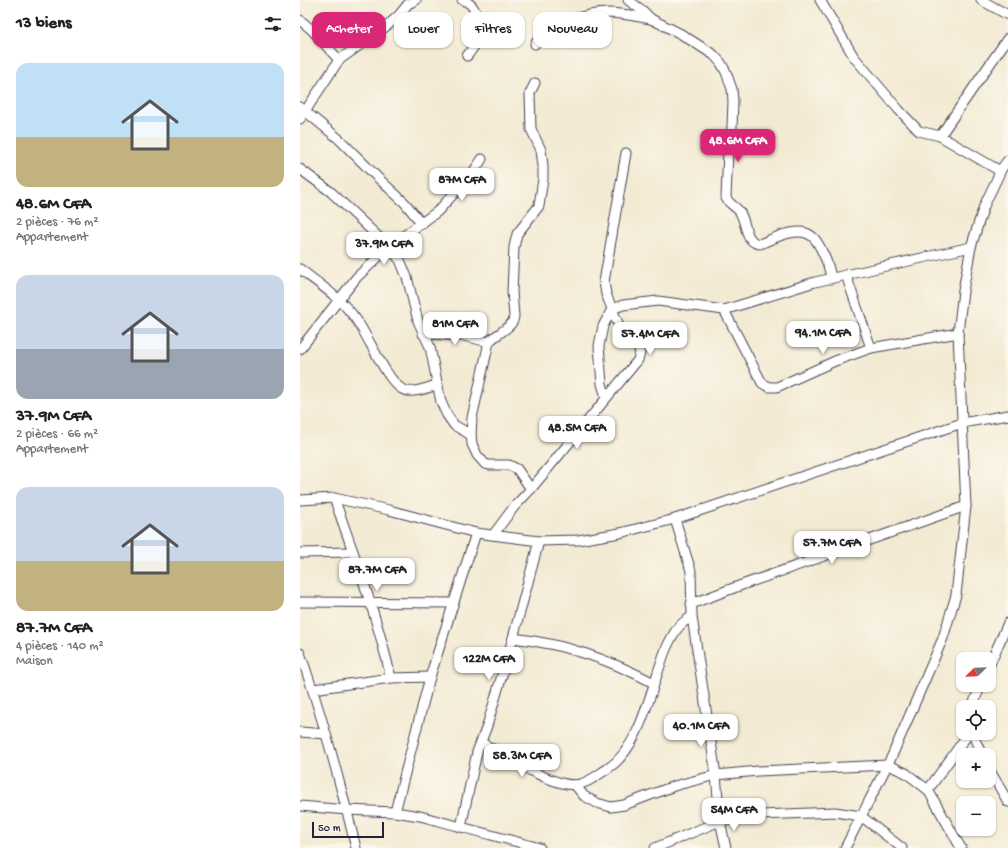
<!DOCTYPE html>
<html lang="fr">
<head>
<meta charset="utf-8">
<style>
	:root { --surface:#fff; --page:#f2f2f2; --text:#222; --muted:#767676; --accent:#db2777 }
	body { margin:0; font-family:"Gochi Hand",sans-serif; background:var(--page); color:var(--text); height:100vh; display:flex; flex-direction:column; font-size:15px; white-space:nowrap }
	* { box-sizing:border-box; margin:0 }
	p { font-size:13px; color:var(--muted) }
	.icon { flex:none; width:22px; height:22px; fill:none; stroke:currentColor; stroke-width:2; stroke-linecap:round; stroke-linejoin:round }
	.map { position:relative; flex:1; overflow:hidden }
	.sheet { display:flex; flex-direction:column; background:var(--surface); width:300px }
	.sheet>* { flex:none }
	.guide { position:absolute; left:12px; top:12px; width:380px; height:36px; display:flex; gap:8px }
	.needle { width:26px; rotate:247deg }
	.tools { position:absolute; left:656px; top:652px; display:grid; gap:8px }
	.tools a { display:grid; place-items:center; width:40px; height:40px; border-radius:8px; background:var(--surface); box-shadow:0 1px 3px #0004; font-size:20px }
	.scale { position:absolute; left:12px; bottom:10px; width:72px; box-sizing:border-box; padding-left:4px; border:2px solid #22223b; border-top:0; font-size:11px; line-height:14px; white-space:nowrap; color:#22223b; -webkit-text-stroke:3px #fbf7ec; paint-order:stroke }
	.price { position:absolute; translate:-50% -34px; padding:0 9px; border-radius:8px; background:#fff; color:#222; font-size:13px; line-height:26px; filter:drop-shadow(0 1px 2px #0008) }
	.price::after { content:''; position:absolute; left:50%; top:24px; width:12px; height:9px; margin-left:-6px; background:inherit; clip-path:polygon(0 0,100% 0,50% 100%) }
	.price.current { background:var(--accent); color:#fff }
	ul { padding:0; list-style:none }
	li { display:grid; align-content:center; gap:8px; height:212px; padding:0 16px }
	li span { display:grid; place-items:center; height:124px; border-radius:12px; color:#555 }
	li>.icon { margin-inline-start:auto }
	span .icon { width:72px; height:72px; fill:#fffc; stroke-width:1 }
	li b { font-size:17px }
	h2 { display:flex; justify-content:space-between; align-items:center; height:48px; padding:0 16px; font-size:17px }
	.pill { padding:0 14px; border-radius:12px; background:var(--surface); box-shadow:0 1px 3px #0004; font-size:14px; line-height:36px }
	.pill.current { background:var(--accent); color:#fff }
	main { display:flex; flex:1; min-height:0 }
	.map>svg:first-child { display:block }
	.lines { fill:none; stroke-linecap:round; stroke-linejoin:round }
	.minor-casing { stroke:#414052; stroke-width:11 }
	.minor { stroke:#fff; stroke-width:9 }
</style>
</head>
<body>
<main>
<section class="sheet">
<h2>13 biens<svg class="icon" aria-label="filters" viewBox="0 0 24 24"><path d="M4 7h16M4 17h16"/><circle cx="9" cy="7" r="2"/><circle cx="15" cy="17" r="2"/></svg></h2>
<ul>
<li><span style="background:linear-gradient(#bfe0f5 60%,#c2b280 0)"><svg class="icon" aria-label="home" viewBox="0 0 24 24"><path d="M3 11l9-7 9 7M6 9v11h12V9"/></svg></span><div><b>48.6M CFA</b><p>2 pièces · 76 m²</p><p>Appartement</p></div></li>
<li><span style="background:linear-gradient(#c9d6e8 60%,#9aa5b1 0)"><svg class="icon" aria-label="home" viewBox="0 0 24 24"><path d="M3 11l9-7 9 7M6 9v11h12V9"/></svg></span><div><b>37.9M CFA</b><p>2 pièces · 66 m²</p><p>Appartement</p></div></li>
<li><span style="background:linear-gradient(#c9d6e8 60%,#c2b280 0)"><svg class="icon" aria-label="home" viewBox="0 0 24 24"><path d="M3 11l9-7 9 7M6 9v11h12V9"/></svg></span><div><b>87.7M CFA</b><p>4 pièces · 140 m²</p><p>Maison</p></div></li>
</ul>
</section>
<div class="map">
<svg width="708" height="848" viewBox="0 0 708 848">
	<rect width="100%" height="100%" fill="#fbf7ec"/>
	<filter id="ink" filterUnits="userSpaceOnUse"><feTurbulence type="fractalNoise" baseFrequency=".025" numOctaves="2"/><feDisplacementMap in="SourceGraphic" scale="8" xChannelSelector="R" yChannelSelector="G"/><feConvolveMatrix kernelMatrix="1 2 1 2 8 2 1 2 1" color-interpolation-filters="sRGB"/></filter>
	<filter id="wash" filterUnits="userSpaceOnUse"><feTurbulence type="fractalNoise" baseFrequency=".012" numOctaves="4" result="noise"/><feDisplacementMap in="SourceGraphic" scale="16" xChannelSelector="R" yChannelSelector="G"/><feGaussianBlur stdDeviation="0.9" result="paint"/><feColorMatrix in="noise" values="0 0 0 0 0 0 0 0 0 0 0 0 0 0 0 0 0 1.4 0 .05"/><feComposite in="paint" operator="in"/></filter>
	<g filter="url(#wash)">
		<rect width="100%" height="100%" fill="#f3ead3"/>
	</g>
	<g filter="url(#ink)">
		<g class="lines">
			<defs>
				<g id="minor">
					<path d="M 162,0 C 178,4 181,25 177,40 C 175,46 171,51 167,56"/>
					<path d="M 328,0 L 343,11 L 351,19 L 381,34 L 414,55 L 421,63 L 426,72 L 432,89 L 433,101 L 432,127 L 428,150 L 426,198 C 429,204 435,206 439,211 C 447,221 444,243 460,244 C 472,239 498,226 510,235 C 516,238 518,244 521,249 C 526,259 530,268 531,279"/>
					<polyline points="520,0 554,57 599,110 619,131 640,136 700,171"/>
					<polyline points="681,0 708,15"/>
					<polyline points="0,20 12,30 39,60"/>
					<path d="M 235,44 C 250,23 283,14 308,13 C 323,13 337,17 351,19"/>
					<polyline points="0,107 39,139 77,177 105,203 122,224"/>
					<polyline points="0,119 39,60 88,25 99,15 108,4 116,0"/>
					<polyline points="640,136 708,38"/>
					<polyline points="0,169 31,192 89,247 100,260 107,277 118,321 130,347 141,402 147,415 154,425 171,435"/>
					<path d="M 0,269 C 19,284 41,298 55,318 C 68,335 86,380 102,389 C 112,395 128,387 138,385"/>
					<polyline points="546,275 571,348"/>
					<polyline points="424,310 462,383 469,387 477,387 535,361 571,348 658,333"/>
					<polyline points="123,334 164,336 189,342"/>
					<polyline points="0,349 57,277 89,247 138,211 172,174 182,159"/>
					<polyline points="306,397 302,384 299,346 303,326 312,309 323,305 358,301 424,310 515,282 671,247"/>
					<path d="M 231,489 L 217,469 L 209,465 L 189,465 L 185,464 L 177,455 L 172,444 L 171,435 L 172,418 L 189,342 C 196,334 208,330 213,321 L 214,316 L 212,292 L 214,247 L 217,234 L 239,206 L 243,179 L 243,166 L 241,150 L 231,129 L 230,93 L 235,83"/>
					<path d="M 34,498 C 55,557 77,616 91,678"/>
					<polyline points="0,500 34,498 89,510 176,533 239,541 278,540 320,533 375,519 662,423 708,415"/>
					<polyline points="375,519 391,571 392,617 416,775 420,821 461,815 535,812 561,816 602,848"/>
					<polyline points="193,535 214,507 231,489 338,360 340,353 337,344 328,337 319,326 306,294 304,282 326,153"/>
					<polyline points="0,553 53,552"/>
					<polyline points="0,602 154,603"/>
					<polyline points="391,604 439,586 666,506"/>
					<path d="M 213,638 C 265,644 308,659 354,683"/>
					<path d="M 0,653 C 23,717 40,782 56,848"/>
					<polyline points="689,666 708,623"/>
					<polyline points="13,689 91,678 130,677"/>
					<polyline points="672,707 681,685"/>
					<polyline points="0,732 26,734"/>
					<polyline points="672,733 682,755"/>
					<path d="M 181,742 C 203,755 256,790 280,784 C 290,782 299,774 307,769 C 342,747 351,686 366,649 C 372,636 378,623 392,617"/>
					<polyline points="689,769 708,802"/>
					<polyline points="275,785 284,796 297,803 311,807 324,805 374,786 416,775 458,771 588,765 606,773 628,790 661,848"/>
					<polyline points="628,790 669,733"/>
					<polyline points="0,806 47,810 95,812 120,816 240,848"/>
					<polyline points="95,812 130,677 176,533"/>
					<polyline points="161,827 177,752 187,726 213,638 239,541"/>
					<polyline points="355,848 420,821 426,848"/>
					<polyline points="545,848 592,756 643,638 656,595 666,506 658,333 663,291 671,247 684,206 702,168 708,160"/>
				</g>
			</defs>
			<!-- minor casing -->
			<use href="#minor" class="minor-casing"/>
			<!-- minor -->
			<use href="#minor" class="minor"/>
		</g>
	</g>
</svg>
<div class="tools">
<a><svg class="needle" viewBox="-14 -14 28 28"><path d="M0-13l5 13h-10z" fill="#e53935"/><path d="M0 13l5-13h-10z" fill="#767676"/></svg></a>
<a><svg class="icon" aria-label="locate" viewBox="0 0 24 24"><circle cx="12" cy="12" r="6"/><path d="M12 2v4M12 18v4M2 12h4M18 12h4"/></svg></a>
<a>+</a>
<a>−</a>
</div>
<div class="scale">50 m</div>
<b class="price current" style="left:438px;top:163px">48.6M CFA</b>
<b class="price" style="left:162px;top:202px">87M CFA</b>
<b class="price" style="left:84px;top:266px">37.9M CFA</b>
<b class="price" style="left:155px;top:346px">81M CFA</b>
<b class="price" style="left:523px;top:355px">94.1M CFA</b>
<b class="price" style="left:350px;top:356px">57.4M CFA</b>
<b class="price" style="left:277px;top:450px">48.5M CFA</b>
<b class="price" style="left:532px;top:565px">57.7M CFA</b>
<b class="price" style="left:77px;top:592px">87.7M CFA</b>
<b class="price" style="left:189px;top:681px">122M CFA</b>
<b class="price" style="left:401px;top:748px">40.1M CFA</b>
<b class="price" style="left:222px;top:778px">58.3M CFA</b>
<b class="price" style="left:434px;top:832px">54M CFA</b>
<div class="guide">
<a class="pill current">Acheter</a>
<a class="pill">Louer</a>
<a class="pill">Filtres</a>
<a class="pill">Nouveau</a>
</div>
</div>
</main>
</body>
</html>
